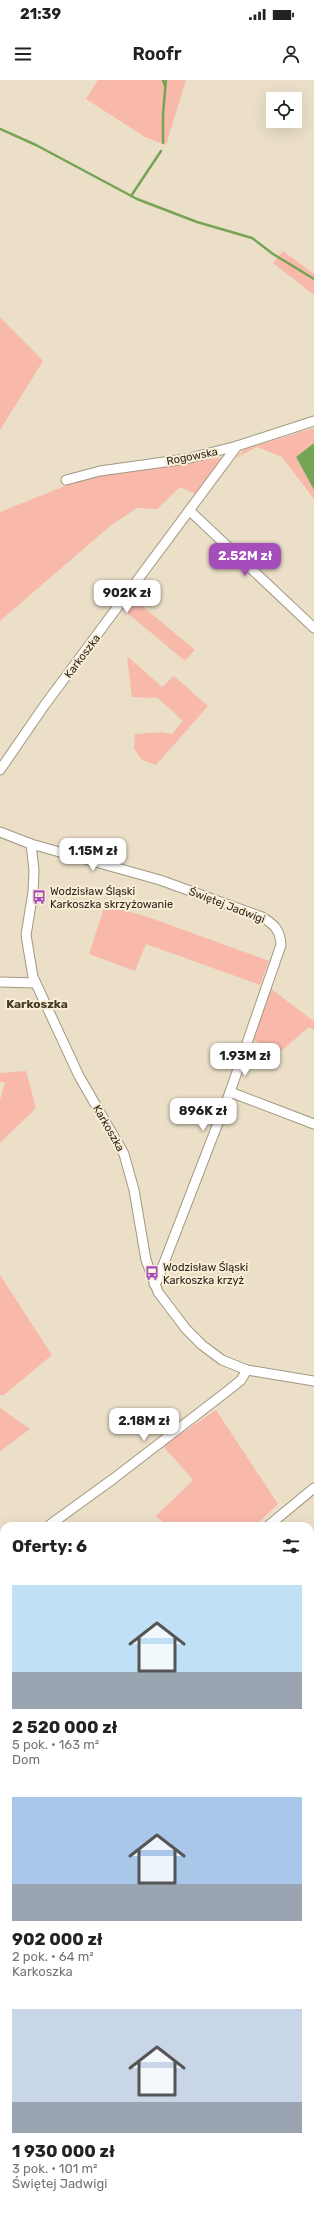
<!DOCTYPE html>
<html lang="pl">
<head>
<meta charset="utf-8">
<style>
	:root { --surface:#fff; --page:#f6f6f6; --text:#222; --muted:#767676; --accent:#a54dba }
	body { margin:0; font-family:Rubik,sans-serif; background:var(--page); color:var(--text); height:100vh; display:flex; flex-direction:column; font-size:15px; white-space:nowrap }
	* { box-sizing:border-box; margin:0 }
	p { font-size:13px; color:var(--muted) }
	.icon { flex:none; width:22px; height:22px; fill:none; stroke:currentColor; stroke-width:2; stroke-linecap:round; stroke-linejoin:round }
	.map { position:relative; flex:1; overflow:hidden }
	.sheet { position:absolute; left:0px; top:1442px; width:314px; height:692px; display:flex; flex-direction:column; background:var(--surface); border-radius:12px 12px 0 0; box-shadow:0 4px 16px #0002 }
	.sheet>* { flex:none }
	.fabs { position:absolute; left:266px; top:12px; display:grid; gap:8px }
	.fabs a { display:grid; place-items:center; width:36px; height:36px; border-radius:0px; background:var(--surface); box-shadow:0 4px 16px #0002; font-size:20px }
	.price { position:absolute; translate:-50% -34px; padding:0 9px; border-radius:8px; background:#fff; color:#222; font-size:13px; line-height:26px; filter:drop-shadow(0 1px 2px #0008) }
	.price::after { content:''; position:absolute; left:50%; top:24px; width:12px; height:9px; margin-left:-6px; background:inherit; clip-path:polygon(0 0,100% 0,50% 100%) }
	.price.active { background:var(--accent); color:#fff }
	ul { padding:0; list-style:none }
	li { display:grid; align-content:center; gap:8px; height:212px; padding:0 12px }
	li span { display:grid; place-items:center; height:124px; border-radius:0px; color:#555 }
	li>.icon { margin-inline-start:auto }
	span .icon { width:72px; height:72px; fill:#fffc; stroke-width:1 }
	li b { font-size:17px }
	h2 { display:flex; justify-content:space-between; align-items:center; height:48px; padding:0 12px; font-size:17px }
	.status { display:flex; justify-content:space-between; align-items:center; height:28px; padding:0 20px; background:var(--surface); direction:ltr }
	.status svg { height:11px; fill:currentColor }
	header { display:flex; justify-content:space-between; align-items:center; height:52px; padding:0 12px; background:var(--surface); font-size:18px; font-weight:600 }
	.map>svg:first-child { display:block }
	.green { fill:#f8b9aa }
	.water { fill:#76a455 }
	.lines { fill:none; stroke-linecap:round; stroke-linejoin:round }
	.stream { stroke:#76a455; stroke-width:2.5 }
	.minor-casing { stroke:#a29781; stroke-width:11 }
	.minor { stroke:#fff; stroke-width:9 }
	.labels { text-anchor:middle; stroke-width:4; stroke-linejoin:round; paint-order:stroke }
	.street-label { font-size:11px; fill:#2c271e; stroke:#f9edd5 }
	.poi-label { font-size:11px; fill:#2c271e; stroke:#f9edd5; text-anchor:start }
	.neighbourhood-label { font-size:12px; font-weight:bold; fill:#433926; stroke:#f9edd5 }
</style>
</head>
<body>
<div class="status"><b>21:39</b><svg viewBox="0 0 49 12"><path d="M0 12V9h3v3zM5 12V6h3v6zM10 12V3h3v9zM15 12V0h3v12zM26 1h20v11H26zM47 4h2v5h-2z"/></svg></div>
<header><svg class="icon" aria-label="menu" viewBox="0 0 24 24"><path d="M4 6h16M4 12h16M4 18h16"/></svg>Roofr<svg class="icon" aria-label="person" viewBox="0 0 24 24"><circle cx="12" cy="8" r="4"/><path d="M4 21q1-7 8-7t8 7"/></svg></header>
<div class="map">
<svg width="314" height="2134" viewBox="0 0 314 2134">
	<rect width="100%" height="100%" fill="#ebdfc8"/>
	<!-- green -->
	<g class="green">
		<polygon points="98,0 186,0 166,65 145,57 86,19"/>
		<polygon points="283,171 314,194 314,215 273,183"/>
		<polygon points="0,237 43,281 0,350"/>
		<polygon points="314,348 314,363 296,377 314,410 314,419 282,377 257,367 236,378 245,369"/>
		<polygon points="224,377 197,415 180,407 157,429 137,428 110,446 0,541 0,432 90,396"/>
		<polygon points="136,521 195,570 185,581 125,531"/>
		<polygon points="127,576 162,607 174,596 208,626 156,685 142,680 134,668 135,654 162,652 172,654 183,641 158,618 132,617"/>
		<polygon points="105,825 148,837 269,881 260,905 146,864 135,891 89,874"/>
		<polygon points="270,908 312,940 314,939 314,950 309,947 279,973 252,959"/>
		<polygon points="26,991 36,1028 0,1063 0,1020 5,1002 0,1002 0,993"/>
		<polygon points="0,1195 52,1275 4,1315 0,1315"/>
		<polygon points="0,1328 30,1349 0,1371"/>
		<polygon points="216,1330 278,1424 255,1446 168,1446 156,1436 193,1400 163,1366"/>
		<polygon points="0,1484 4,1487 4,1544 0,1545"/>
		<polygon points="0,1646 4,1647 4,1746 0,1746"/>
		<polygon points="314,1662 314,1766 310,1770 310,1665"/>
		<polygon points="0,1771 4,1771 4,2130 297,2130 297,2134 0,2134"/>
	</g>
	<!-- water -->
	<polygon class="water" points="314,363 314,410 296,377"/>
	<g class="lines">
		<!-- stream -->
		<g class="stream">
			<polyline points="163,0 165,6"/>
			<polyline points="0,49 36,65 137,119 197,142 252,158 273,174 314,199"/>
			<polyline points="163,63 163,34 166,0"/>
			<polyline points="131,116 161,71"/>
			<polyline points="0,1479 4,1481"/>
			<polyline points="0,1917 4,1916"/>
			<polyline points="247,2130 248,2134"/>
		</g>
		<defs>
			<g id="minor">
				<polyline points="66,400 100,391 186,379 237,366 314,341"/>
				<polyline points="190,431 314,548"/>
				<polyline points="0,690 44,626 237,366"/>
				<polyline points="0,752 31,764 34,790 33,812 26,855 33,897 79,996 124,1074 134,1110 146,1180 158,1212 186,1249 202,1265 222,1280 247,1290 314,1301"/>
				<path d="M 31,764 L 160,800 L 262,837 C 275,845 280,850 281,865 L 230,1012"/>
				<polyline points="0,902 36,903"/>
				<polyline points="154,1204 157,1201 230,1012 314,1044"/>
				<polyline points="51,1444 113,1399 230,1309 241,1300 247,1290"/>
				<polyline points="268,1446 314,1408"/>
				<polyline points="310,1479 314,1477"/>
				<polyline points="310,1545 314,1552"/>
				<polyline points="0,1588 4,1588"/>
			</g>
		</defs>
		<!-- minor casing -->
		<use href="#minor" class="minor-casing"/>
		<!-- minor -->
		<use href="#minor" class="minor"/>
	</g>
	<!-- icons -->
	<defs>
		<symbol id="bus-bare" viewBox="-9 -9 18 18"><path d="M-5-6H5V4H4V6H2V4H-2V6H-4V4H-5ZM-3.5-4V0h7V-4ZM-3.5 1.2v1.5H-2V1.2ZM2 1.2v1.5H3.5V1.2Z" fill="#a54dba" stroke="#f9edd5" stroke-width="2.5" paint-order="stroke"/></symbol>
	</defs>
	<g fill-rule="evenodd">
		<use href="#bus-bare" x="29" y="807" width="20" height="20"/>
		<use href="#bus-bare" x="142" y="1183" width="20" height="20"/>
	</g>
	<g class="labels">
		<!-- street labels -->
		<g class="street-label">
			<text transform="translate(192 376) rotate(-11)" y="4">Rogowska</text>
			<text transform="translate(82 576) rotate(-53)" y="4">Karkoszka</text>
			<text transform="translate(227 825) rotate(21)" y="4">Świętej Jadwigi</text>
			<text transform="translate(109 1048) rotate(60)" y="4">Karkoszka</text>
		</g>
		<!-- poi labels -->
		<g class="poi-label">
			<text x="50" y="815">Wodzisław Śląski<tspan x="50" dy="13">Karkoszka skrzyżowanie</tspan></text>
			<text x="163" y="1191">Wodzisław Śląski<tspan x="163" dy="13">Karkoszka krzyż</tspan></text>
		</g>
		<!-- neighbourhood labels -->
		<g class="neighbourhood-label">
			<text x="37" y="928">Karkoszka</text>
		</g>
	</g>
</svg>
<div class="fabs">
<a><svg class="icon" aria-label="locate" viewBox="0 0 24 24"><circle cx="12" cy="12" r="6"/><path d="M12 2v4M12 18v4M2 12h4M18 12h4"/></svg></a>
</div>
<b class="price active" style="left:245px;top:497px">2.52M zł</b>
<b class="price" style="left:127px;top:534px">902K zł</b>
<b class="price" style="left:93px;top:792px">1.15M zł</b>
<b class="price" style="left:245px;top:997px">1.93M zł</b>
<b class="price" style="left:203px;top:1052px">896K zł</b>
<b class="price" style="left:144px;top:1362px">2.18M zł</b>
<section class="sheet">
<h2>Oferty: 6<svg class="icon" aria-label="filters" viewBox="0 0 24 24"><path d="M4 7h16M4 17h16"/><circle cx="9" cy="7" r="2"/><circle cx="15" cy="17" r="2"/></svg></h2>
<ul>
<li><span style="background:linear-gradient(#bfe0f5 70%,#9aa5b1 0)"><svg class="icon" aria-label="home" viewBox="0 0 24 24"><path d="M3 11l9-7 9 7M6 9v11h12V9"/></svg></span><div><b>2 520 000 zł</b><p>5 pok. · 163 m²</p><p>Dom</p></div></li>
<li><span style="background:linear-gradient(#a9c7e8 70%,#9aa5b1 0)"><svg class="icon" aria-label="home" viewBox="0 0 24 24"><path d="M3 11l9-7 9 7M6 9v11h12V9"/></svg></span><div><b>902 000 zł</b><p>2 pok. · 64 m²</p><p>Karkoszka</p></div></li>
<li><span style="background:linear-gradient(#c9d6e8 75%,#9aa5b1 0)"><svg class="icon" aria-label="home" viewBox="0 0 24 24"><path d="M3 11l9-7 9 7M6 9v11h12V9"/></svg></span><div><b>1 930 000 zł</b><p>3 pok. · 101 m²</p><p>Świętej Jadwigi</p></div></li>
</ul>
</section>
</div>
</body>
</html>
